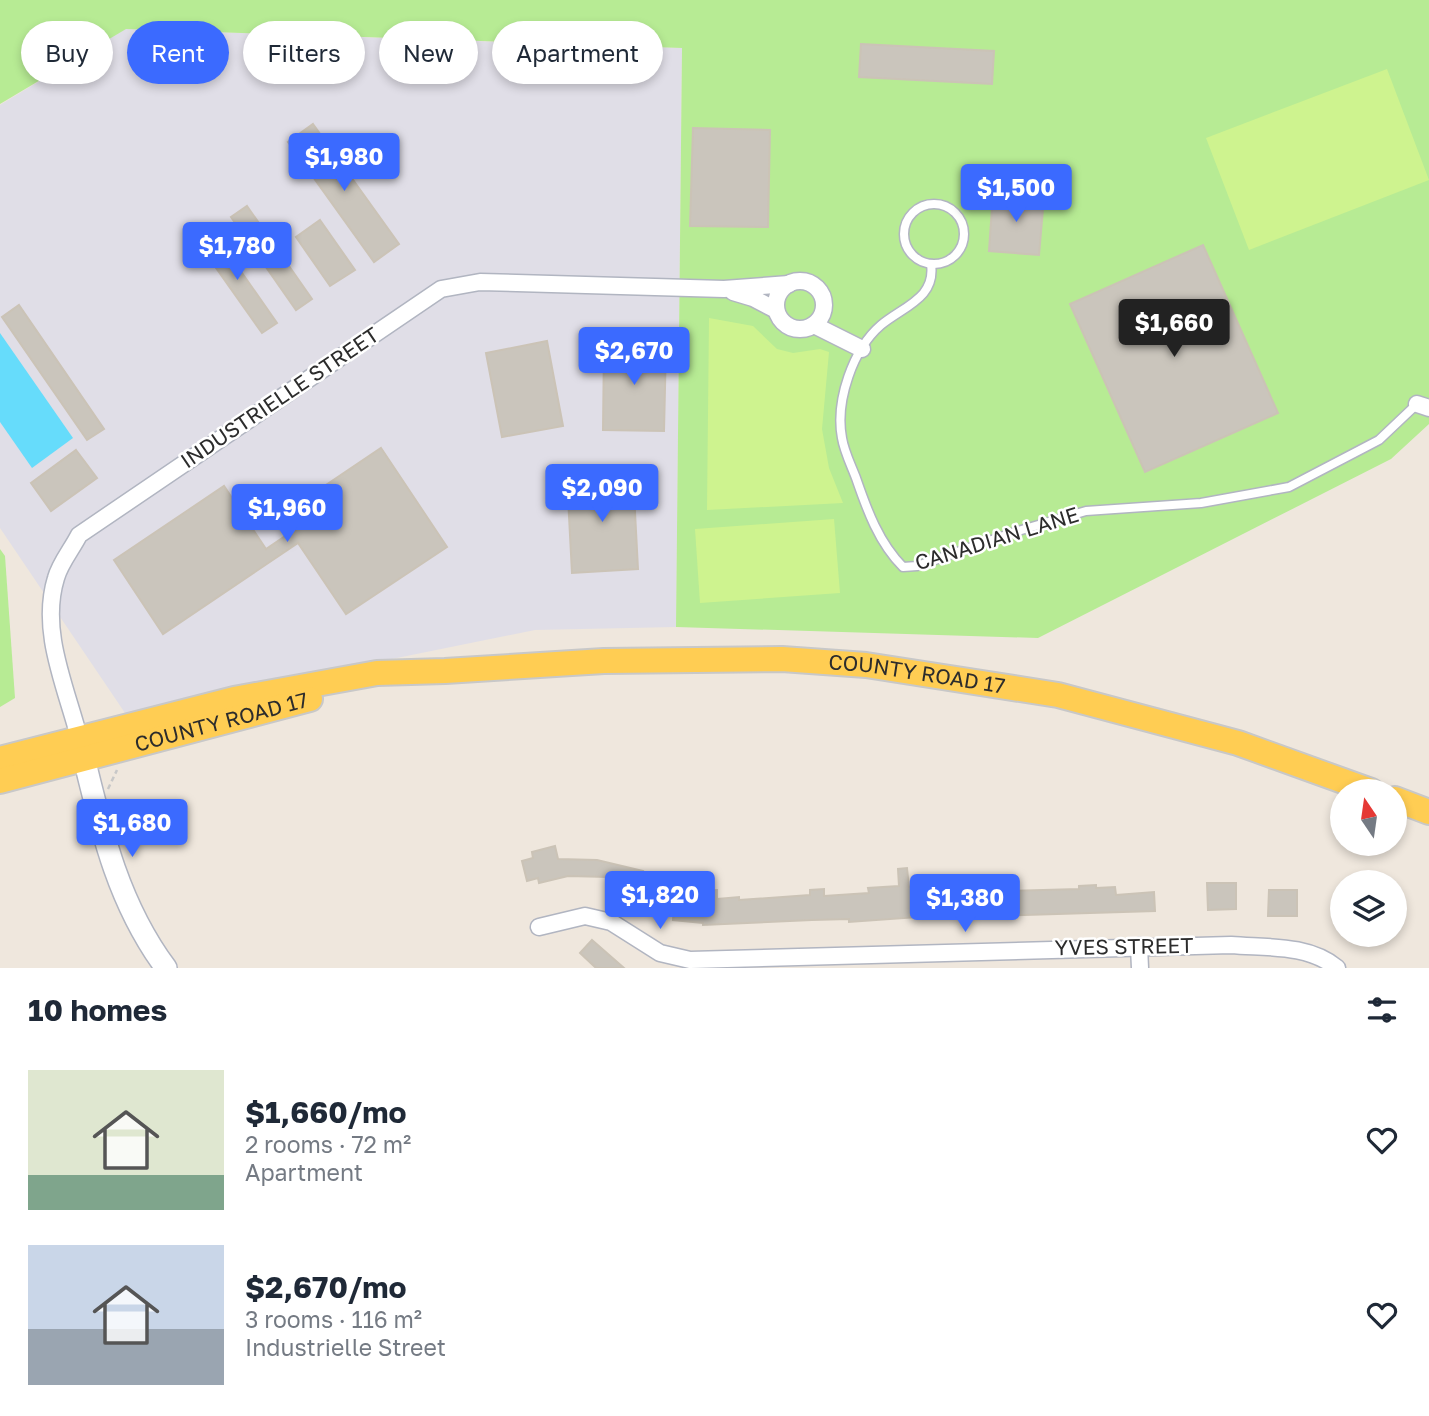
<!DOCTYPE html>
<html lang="en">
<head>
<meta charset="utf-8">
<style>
	:root { --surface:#fff; --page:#f6f6f7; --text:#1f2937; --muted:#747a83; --accent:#3b6aff }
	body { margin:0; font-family:"Golos Text",sans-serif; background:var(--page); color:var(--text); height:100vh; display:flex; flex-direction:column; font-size:26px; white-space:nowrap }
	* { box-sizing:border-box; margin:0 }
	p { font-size:23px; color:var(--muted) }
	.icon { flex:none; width:38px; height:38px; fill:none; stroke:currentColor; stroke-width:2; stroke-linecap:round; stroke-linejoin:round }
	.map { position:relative; height:968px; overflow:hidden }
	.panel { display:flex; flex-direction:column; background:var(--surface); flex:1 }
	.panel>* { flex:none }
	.hud { position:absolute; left:21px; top:21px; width:700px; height:63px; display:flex; gap:14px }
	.needle { width:46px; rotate:347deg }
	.fabs { position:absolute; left:1330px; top:779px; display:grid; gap:14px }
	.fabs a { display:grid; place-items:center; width:77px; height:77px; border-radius:50%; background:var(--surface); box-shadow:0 4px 10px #0003; font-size:35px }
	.price { position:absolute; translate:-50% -60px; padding:0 16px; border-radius:7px; background:var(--accent); color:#fff; font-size:23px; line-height:46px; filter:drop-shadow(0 2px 4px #0008) }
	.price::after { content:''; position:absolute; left:50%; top:42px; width:21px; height:16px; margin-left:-10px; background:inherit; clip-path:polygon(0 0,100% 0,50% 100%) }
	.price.active { background:#222; color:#fff }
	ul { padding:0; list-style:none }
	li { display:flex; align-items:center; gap:21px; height:175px; padding:0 28px }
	li span { display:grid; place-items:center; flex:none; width:196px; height:140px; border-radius:0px; color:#555 }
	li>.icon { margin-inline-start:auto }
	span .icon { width:84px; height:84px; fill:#fffc; stroke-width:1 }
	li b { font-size:30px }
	h2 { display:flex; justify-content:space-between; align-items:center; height:84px; padding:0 28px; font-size:30px }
	.tag { padding:0 24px; border-radius:32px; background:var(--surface); box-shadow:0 4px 10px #0003; font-size:24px; line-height:63px }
	.tag.active { background:var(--accent); color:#fff }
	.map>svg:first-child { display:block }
	.industrial { fill:#e0dee7 }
	.green { fill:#b7eb94 }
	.pitch { fill:#cef38f }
	.water { fill:#66dcfb }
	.building { fill:#cac5bc; stroke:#cbc3b6; stroke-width:2 }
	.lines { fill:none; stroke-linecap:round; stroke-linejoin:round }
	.lane-casing { stroke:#b1b5c1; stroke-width:11 }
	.street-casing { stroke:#b1b5c1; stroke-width:19 }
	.secondary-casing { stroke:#b1b5c1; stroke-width:24 }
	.primary-casing { stroke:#c8c8c8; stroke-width:28 }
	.path { stroke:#c8c8c8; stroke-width:2.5; stroke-dasharray:5 3.5; stroke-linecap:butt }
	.lane { stroke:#fff; stroke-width:8 }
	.street { stroke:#fff; stroke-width:16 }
	.secondary { stroke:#fff; stroke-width:21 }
	.primary { stroke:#ffcd53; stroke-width:24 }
	.labels { text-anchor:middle; stroke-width:5; stroke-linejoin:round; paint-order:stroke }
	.street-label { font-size:21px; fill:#2c2c2c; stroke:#fff }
</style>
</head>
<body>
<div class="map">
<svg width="1429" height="968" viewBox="0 0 1429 968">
	<rect width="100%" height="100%" fill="#efe7dd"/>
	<!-- industrial -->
	<polygon class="industrial" points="125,29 682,48 676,627 535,630 125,713 0,528 0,105"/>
	<!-- green -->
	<g class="green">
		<polygon points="0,0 1429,0 1429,424 1391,459 1038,638 676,627 682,48 126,29 0,104"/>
		<polygon points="0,549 5,556 15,698 0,707"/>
	</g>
	<!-- pitch -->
	<g class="pitch">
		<polygon points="1387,69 1429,180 1249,250 1206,138"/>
		<polygon points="709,318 753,326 777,349 793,353 820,349 829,352 822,429 829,468 843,503 707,510"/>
		<polygon points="834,519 840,593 700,603 695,529"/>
	</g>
	<!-- water -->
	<polygon class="water" points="0,333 73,438 32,468 0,422"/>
	<!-- building -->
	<g class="building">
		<polygon points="861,44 994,51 992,84 859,77"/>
		<polygon points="313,124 399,244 374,262 288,142"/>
		<polygon points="693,128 770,130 768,227 690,226"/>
		<polygon points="993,193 1044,197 1039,255 989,251"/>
		<polygon points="247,206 312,299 296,310 231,217"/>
		<polygon points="320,220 355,270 330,286 296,237"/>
		<polygon points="212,230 277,323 262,333 197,241"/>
		<polygon points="1203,245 1278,413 1145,472 1070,304"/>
		<polygon points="19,305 104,429 87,440 2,317"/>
		<polygon points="547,341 563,426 502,437 486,353"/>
		<polygon points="604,344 666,345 664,431 603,430"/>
		<polygon points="381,448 447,547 346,614 298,543 163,634 114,560 224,486 266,549 291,532 280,516"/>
		<polygon points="76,450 97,478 51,511 31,483"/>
		<polygon points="633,474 638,569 572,573 567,478"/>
		<polygon points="555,846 558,859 597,860 643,871 641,878 668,884 665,897 704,901 703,891 717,890 717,899 739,897 739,900 810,895 810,890 824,889 824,896 869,893 868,888 899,886 898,869 907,868 909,887 928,886 928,890 948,889 948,894 977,893 976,888 999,885 1009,885 1009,891 1079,889 1079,886 1096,885 1096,888 1115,887 1116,895 1154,892 1155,911 932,918 932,916 849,922 849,919 812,920 703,925 703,923 673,920 674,908 642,900 644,892 607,884 609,877 568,876 539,883 538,878 527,881 522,861 533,858 532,852"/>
		<polygon points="1207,883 1236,883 1236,909 1208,910"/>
		<polygon points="1269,890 1297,890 1297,916 1268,916"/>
		<polygon points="592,940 624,968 596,968 580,953"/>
	</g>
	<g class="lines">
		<defs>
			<g id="lane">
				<circle cx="934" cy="234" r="30"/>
				<path d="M 931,264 C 936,298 904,306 881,325 C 853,349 835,401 842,438 C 844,451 851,465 856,478 C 867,510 879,543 903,567 L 917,566 L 1018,531 L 1086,511 L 1201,503 L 1289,487 L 1379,440 L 1417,404"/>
			</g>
			<g id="street">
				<circle cx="800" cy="305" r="24"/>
				<polyline points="733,292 753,298 776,310"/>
				<polyline points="814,325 862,349"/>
				<polyline points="1417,404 1429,408"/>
				<path d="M 81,745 C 68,691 39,633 56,578 C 60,563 72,549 79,535 L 441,289 L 480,282 L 724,289 L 789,284"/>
				<path d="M 539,927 L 585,916 L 611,922 L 660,953 L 690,960 L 1231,945 C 1266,948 1308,944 1337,968"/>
				<polyline points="1139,946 1140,968"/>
			</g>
			<path id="secondary" d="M 84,758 C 102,833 119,905 166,968"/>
			<g id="primary">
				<path id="s1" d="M 0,759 L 234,699 L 377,673 L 445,671 L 604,661 L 782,659 L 866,665 L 1058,695 L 1238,743 L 1371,791"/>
				<path id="s2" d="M 0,781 L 310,699"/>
				<polyline points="1395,799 1429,812"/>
			</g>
		</defs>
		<!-- lane casing -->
		<use href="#lane" class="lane-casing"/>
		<!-- street casing -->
		<use href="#street" class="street-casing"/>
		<!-- secondary casing -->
		<use href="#secondary" class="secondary-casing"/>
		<!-- primary casing -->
		<use href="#primary" class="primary-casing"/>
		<!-- path -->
		<polyline class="path" points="108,789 117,770"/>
		<!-- lane -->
		<use href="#lane" class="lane"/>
		<!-- street -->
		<use href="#street" class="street"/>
		<!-- secondary -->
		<use href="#secondary" class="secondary"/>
		<!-- primary -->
		<use href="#primary" class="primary"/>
	</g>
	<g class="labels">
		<!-- street labels -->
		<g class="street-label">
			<text transform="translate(280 398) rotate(-34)" y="7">INDUSTRIELLE STREET</text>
			<text transform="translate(997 539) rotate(-17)" y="7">CANADIAN LANE</text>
			<text dy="7" stroke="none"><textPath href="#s1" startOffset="928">COUNTY ROAD 17</textPath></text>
			<text dy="7" stroke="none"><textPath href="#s2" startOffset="229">COUNTY ROAD 17</textPath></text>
			<text transform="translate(1124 947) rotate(-1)" y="7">YVES STREET</text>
		</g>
	</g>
</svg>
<div class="fabs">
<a><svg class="needle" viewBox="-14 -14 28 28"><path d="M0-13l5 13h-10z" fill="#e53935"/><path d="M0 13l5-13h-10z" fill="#747a83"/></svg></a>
<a><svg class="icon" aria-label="layers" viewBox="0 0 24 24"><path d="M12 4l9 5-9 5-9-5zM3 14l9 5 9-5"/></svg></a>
</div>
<b class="price" style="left:344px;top:193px">$1,980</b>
<b class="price" style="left:1016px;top:224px">$1,500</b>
<b class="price" style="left:237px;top:282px">$1,780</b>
<b class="price active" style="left:1174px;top:359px">$1,660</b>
<b class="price" style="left:634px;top:387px">$2,670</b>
<b class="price" style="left:602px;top:524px">$2,090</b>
<b class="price" style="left:287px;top:544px">$1,960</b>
<b class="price" style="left:132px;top:859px">$1,680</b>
<b class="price" style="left:660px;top:931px">$1,820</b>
<b class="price" style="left:965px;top:934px">$1,380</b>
<div class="hud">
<a class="tag">Buy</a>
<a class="tag active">Rent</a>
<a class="tag">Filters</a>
<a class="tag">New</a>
<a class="tag">Apartment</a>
</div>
</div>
<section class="panel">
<h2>10 homes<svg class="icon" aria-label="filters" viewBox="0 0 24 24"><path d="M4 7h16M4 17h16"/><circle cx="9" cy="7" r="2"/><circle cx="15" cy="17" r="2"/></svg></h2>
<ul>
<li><span style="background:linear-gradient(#dfe7d0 75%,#7fa58c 0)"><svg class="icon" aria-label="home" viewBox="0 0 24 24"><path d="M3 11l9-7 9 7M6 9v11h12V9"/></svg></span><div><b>$1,660/mo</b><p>2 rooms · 72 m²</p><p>Apartment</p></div><svg class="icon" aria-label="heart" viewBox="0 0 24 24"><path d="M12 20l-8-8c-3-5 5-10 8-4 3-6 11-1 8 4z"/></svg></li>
<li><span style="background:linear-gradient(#c9d6e8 60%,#9aa5b1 0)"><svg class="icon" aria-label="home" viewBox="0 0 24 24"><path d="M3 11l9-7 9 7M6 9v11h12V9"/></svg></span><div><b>$2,670/mo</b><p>3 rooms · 116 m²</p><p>Industrielle Street</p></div><svg class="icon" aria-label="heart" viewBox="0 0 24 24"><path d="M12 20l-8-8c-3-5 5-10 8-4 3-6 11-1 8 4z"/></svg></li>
</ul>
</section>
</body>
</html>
